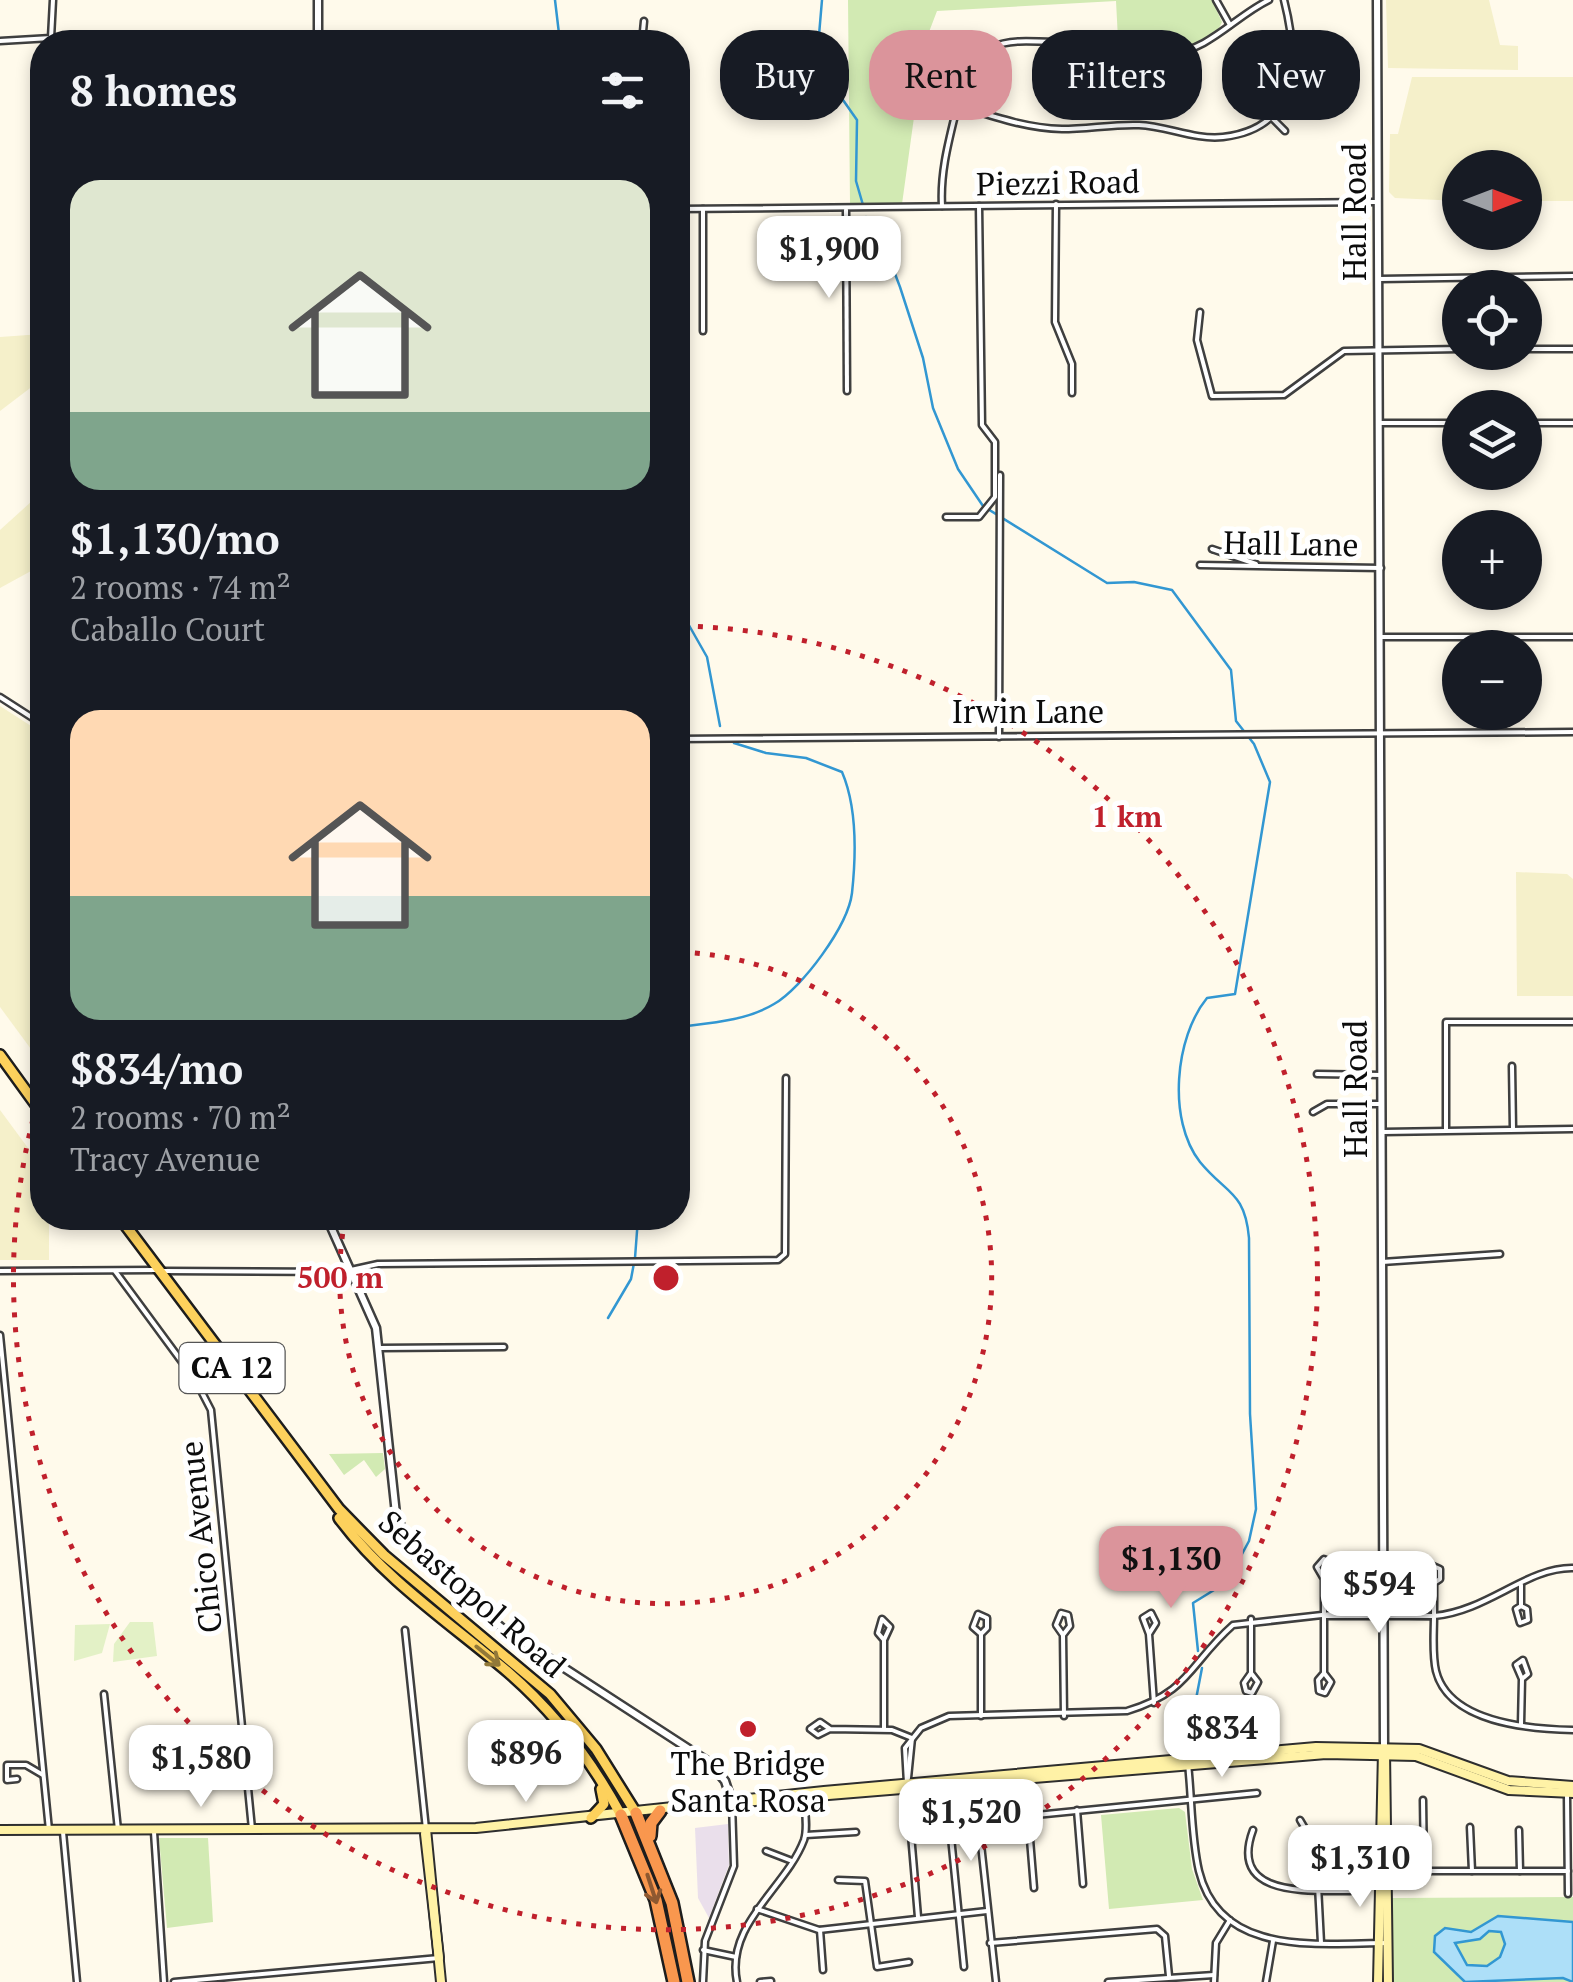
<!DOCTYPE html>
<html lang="en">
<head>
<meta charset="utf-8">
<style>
	:root { --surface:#171b24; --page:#242831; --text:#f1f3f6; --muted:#9ea1a6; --accent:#db949b }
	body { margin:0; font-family:"PT Serif",serif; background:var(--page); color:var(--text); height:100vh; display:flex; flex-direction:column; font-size:38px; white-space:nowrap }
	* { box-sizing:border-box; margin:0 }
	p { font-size:32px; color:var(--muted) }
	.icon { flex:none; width:55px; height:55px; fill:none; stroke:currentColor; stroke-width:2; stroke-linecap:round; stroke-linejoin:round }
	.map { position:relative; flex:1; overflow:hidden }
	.details { position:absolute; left:30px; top:30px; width:660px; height:1200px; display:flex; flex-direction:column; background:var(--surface); border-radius:40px; box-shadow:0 5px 15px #0003 }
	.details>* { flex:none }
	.banner { position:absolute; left:720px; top:30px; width:702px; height:90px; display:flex; gap:20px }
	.needle { width:65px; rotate:90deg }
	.controls { position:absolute; left:1442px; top:150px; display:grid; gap:20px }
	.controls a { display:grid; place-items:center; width:100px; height:100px; border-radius:50%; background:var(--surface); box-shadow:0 5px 15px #0003; font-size:50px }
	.price { position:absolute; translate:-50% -85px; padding:0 22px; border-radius:20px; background:#fff; color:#222; font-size:32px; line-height:65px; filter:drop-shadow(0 2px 5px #0008) }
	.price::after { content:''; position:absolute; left:50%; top:60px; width:30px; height:22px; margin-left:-15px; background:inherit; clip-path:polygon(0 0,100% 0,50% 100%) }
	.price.on { background:var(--accent); color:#111 }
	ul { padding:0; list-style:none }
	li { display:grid; align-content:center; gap:20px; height:530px; padding:0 40px }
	li span { display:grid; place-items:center; height:310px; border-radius:30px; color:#555 }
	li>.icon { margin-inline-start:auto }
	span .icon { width:180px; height:180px; fill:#fffc; stroke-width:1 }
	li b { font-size:42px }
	h2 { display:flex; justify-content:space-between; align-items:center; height:120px; padding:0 40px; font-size:42px }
	.chip { padding:0 35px; border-radius:40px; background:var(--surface); box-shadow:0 5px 15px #0003; font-size:35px; line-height:90px }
	.chip.on { background:var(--accent); color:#111 }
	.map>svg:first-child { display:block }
	.industrial { fill:#eadfeb }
	.farmland { fill:#f5f0ca }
	.green { fill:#d2eab3 }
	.pitch { fill:#e3f1c6 }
	.water { fill:#addff8; stroke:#3297d2; stroke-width:2.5; fill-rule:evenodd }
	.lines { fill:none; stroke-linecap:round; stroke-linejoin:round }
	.stream { stroke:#3297d2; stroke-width:2.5 }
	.minor-casing { stroke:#3f3f3f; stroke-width:9 }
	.tertiary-casing { stroke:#3f3f3f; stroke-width:11 }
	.secondary-casing { stroke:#2e2e2e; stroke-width:12 }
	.primary-casing { stroke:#1d1d1d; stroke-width:14 }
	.motorway-casing { stroke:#1d1d1d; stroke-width:16 }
	.minor { stroke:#fff; stroke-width:4 }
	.tertiary { stroke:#fff; stroke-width:6 }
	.secondary { stroke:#fff2a6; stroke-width:8 }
	.primary { stroke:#fdd15c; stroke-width:9 }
	.motorway { stroke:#f9974e; stroke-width:11 }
	.oneway { stroke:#917838 }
	.oneway2 { stroke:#8e5830 }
	.ring { fill:none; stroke:#c0202c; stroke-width:5; stroke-dasharray:5 10 }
	.poi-dot { fill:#c0202c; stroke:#fff; stroke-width:4 }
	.labels { text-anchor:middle; stroke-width:10; stroke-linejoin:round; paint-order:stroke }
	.shield { fill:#fff; stroke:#555; stroke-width:2.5 }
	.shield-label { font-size:30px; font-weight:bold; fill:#0c0c0c }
	.street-label { font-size:32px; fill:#0c0c0c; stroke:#fff }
	.poi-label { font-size:32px; fill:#0c0c0c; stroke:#fff }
	.centre { fill:#c0202c; stroke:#fff; stroke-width:5 }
	.ring-label { font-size:30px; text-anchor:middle; font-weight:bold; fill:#c0202c; stroke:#fff; stroke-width:10; stroke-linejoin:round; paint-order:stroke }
</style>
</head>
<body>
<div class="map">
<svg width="1573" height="1982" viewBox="0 0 1573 1982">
	<rect width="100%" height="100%" fill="#fffaeb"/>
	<!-- industrial -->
	<polygon class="industrial" points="728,1824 729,1865 709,1918 698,1898 695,1828"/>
	<!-- farmland -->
	<g class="farmland">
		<polygon points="1386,0 1489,0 1500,45 1518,46 1518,70 1388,68"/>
		<polygon points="1412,77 1573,77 1573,201 1525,201 1525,168 1460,168 1460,201 1395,198 1389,192 1390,134 1398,134"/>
		<polygon points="42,334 42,379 0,411 0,337"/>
		<polygon points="42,492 42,565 0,588 0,530"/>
		<polygon points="0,706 42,733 42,1064 0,1007"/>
		<polygon points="1516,872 1567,874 1573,879 1573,996 1517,996"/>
		<polygon points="0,1110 42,1167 42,1218 49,1218 49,1260 0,1260"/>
	</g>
	<!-- green -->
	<g class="green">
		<path d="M 848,0 L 1212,0 L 1222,22 C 1206,61 1149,47 1118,39 L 1116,1 L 937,11 L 924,45 L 902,204 L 850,204 Z"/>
		<polygon points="383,1453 385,1469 376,1477 364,1460 344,1475 329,1454"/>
		<polygon points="1179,1808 1185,1812 1192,1869 1203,1900 1109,1909 1101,1815"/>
		<polygon points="159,1838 208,1838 213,1922 167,1928"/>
		<polygon points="1573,1897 1573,1982 1391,1982 1392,1898"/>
	</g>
	<!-- pitch -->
	<g class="pitch">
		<polygon points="130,1622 153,1622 157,1656 113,1662 114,1644"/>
		<polygon points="110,1624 102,1653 74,1661 75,1625"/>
	</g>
	<!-- water -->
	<path class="water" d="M 1498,1916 L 1573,1922 L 1573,1982 L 1563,1978 L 1465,1982 L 1434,1952 L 1435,1936 L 1445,1928 L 1471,1932 ZM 1489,1931 L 1501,1932 L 1505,1944 L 1500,1957 L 1487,1966 L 1467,1965 L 1455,1943 L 1480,1939 Z"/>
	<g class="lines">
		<!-- stream -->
		<g class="stream">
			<polyline points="555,0 560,42"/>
			<polyline points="822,0 818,47 829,80 857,120 856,181 863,205"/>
			<path d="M 866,217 L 881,237 L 900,287 L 923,358 L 933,408 L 958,469 L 983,506 L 1107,583 L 1134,582 L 1172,590 L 1231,670 L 1236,721 L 1254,744 L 1270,782 L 1235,994 L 1207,998 C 1175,1037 1167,1120 1200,1162 C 1226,1194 1245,1191 1249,1238 L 1250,1414 L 1256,1509 L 1249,1541 L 1227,1582 L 1193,1603 L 1198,1651"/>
			<polyline points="678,606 707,657 720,726"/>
			<path d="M 678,1027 C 710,1023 746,1021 774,1004 C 802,988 848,926 852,893 C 856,856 857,807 842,772 L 806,758 L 766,753 L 734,743"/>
			<polyline points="635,1258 638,1218"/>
			<polyline points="608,1318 631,1279 634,1263"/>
			<polyline points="1186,1751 1202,1668"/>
		</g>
		<defs>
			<g id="minor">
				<polyline points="1216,0 1230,25"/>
				<polyline points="967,40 978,54"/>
				<polyline points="0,41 51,38 53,0"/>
				<polyline points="642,42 644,21"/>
				<path d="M 957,105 C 992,116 1025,128 1062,129 C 1088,129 1113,124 1139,125 C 1167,126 1194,140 1223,137 C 1301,128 1299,59 1284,0"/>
				<polyline points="1270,116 1285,131"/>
				<polyline points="1056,204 1055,322 1072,364 1072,393"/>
				<path d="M 942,206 C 940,172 949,140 957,107 C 975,32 1004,40 1071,43 C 1089,44 1107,41 1124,45 C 1140,48 1152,55 1169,54 C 1210,50 1234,17 1269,0"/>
				<polyline points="678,209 1375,202"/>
				<polyline points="703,209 703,331"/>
				<polyline points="846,210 847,391"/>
				<polyline points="1380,279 1573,276"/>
				<polyline points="1200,312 1197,340 1212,396 1284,395 1344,351 1460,349"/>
				<polyline points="1525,349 1573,349"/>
				<polyline points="1379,423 1460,423"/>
				<polyline points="1525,423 1573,423"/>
				<polyline points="946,517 979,517 995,497 995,442 982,425 979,206"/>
				<polyline points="1212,549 1256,564"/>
				<polyline points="1200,565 1381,568"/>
				<polyline points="1382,637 1573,637"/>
				<polyline points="0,697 42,724"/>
				<polyline points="999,737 1000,475"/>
				<polyline points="678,739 1573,732"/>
				<polyline points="1512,1066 1513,1129"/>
				<polyline points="1317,1074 1381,1075"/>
				<polyline points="1313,1112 1327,1104 1381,1104"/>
				<polyline points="1446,1130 1446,1022 1573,1022"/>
				<polyline points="1383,1132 1573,1129"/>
				<polyline points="1382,1262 1500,1254"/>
				<polyline points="0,1271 155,1270"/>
				<polyline points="115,1271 196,1381 211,1410 252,1829"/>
				<polyline points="164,1271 342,1272 378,1264 778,1260 785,1254 786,1078"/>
				<polyline points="0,1335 49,1830"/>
				<polyline points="380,1348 504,1347"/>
				<path d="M 1573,1568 C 1527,1567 1488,1611 1434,1616 C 1434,1633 1432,1654 1436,1671 C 1449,1723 1529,1729 1573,1730"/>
				<polyline points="1324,1579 1317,1567 1324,1559 1330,1562 1331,1569 1324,1579 1324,1673 1318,1680 1319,1691 1325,1693 1331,1682 1324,1673"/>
				<polyline points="1521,1585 1521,1606 1516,1609 1520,1623 1528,1620 1527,1609 1521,1606"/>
				<polyline points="1324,1616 1434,1616"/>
				<polyline points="1434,1616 1434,1583 1440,1579 1440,1569 1431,1565 1428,1579 1434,1583"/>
				<polyline points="1251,1619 1251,1673 1244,1683 1246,1691 1252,1693 1258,1682 1251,1673"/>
				<polyline points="405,1630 426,1829"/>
				<polyline points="981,1634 973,1627 978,1614 987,1618 987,1628 981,1634 981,1716"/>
				<polyline points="1149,1634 1143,1618 1151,1613 1156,1623 1149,1634 1154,1703"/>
				<polyline points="1063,1635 1056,1625 1061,1613 1068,1615 1070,1626 1063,1635 1064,1716"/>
				<polyline points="884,1640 878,1633 882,1619 890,1627 884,1640 884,1729"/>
				<polyline points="104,1694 118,1830"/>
				<polyline points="1521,1724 1522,1679 1528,1674 1523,1660 1516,1665 1522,1679"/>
				<polyline points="830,1729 818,1735 810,1729 820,1722 830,1729 892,1730 912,1738"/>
				<path d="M 1188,1764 C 1192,1799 1191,1837 1199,1871 C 1220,1958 1320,1943 1388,1943"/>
				<polyline points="908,1778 912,1738"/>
				<polyline points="17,1779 7,1780 7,1765 26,1765 43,1775"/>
				<path d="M 907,1783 L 905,1748 L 921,1728 L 949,1716 L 1127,1711 C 1190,1692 1189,1664 1233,1625 L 1331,1614 L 1434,1616"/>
				<polyline points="907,1787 918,1917"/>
				<polyline points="1567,1795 1568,1894"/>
				<polyline points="1423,1800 1424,1871 1568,1871"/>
				<polyline points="1077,1810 1083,1884"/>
				<polyline points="1028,1815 1034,1888"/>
				<polyline points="949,1817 964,1967"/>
				<polyline points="1300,1820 1316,1847 1321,1943"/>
				<polyline points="1470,1827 1472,1871"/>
				<path d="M 1253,1830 C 1228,1898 1309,1890 1350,1891 L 1350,1854"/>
				<polyline points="1519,1830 1520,1871"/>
				<polyline points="63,1832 77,1982"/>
				<polyline points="154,1832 164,1982"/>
				<polyline points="806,1835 856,1832"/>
				<polyline points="1389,1840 1424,1841"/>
				<polyline points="766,1851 792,1861"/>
				<polyline points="838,1880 865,1881 877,1967 909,1962"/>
				<polyline points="757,1909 819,1930 987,1911"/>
				<polyline points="820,1930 823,1970"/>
				<polyline points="990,1943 1157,1929 1165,1936 1169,1976"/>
				<polyline points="703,1950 736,1957"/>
				<polyline points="174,1982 439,1958"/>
				<polyline points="703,1982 705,1941 734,1866 732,1803"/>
				<path d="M 737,1982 C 725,1924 786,1888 804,1840 C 808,1828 805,1812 804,1800"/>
				<polyline points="760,1982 771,1981"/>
				<polyline points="996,1982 980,1835 985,1820 1257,1793"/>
				<polyline points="1108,1982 1214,1975"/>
				<polyline points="1214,1982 1216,1943 1230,1920"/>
				<polyline points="1266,1982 1273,1941"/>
			</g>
			<g id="tertiary">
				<polyline points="318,0 318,42"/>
				<polyline points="1377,0 1384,1747"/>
				<polyline points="327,1218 376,1328 396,1514 412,1553 501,1627 709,1762 725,1781 732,1802"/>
			</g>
			<g id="secondary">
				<polyline points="1385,1751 1388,1982"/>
				<polyline points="732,1803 1326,1754 1416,1756 1509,1790 1573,1793"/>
				<polyline points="426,1829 441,1982"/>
				<polyline points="0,1830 476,1828 824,1791 1316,1747 1419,1749 1508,1781 1573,1786"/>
				<polyline points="425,1834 439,1958"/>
				<polyline points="1378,1982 1383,1751"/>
			</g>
			<g id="primary">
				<polyline points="0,1055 42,1113"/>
				<polyline points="120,1218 339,1509 384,1555 550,1694 596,1749 636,1813"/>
				<path d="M 339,1518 C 385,1580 449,1622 508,1672 C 554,1712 592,1761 621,1815"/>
				<polyline points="591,1818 604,1804 601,1789"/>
			</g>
			<g id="motorway">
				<polyline points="636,1813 672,1903 688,1982"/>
				<polyline points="621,1815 656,1900 674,1982"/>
				<polyline points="650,1836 651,1823 660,1811"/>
			</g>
		</defs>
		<!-- minor casing -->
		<use href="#minor" class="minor-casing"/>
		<!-- tertiary casing -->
		<use href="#tertiary" class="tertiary-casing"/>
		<!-- secondary casing -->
		<use href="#secondary" class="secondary-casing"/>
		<!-- primary casing -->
		<use href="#primary" class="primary-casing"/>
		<!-- motorway casing -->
		<use href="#motorway" class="motorway-casing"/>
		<!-- minor -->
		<use href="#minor" class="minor"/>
		<!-- tertiary -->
		<use href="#tertiary" class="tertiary"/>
		<!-- secondary -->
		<use href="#secondary" class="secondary"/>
		<!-- primary -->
		<use href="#primary" class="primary"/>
		<!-- motorway -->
		<use href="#motorway" class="motorway"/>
	</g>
	<!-- one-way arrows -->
	<defs><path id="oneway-shaft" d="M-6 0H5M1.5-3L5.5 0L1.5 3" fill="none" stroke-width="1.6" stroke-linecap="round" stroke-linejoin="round" transform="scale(2.5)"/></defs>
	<use class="oneway" href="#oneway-shaft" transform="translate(488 1656) rotate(39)"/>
	<use class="oneway2" href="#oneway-shaft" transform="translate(652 1889) rotate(72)"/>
	<!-- distance rings -->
	<g class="ring">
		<path d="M680 952A326 326 0 1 1 345 1219"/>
		<path d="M683 626A652 652 0 1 1 42 1087"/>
	</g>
	<!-- markers -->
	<circle class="poi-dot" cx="748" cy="1729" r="10"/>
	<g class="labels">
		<!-- shield labels -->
		<rect class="shield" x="179.5" y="1343" width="105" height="50" rx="8"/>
		<g class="shield-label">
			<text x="232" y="1378">CA 12</text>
		</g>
		<!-- street labels -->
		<g class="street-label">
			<text transform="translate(1058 183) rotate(-1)" y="11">Piezzi Road</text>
			<text transform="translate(1355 212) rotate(-90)" y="11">Hall Road</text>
			<text transform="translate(1291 544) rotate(1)" y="11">Hall Lane</text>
			<text x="1028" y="723">Irwin Lane</text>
			<text transform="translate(1356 1089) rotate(-90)" y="11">Hall Road</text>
			<text transform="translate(201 1537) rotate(-96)" y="11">Chico Avenue</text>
			<text transform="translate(472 1594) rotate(41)" y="11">Sebastopol Road</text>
		</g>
		<!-- poi labels -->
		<g class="poi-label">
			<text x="748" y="1775">The Bridge<tspan x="748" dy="37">Santa Rosa</tspan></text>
		</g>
	</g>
	<circle cx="666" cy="1278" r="15" class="centre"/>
	<g class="ring-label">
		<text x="1127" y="827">1 km</text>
		<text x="340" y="1288">500 m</text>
	</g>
</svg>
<div class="controls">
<a><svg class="needle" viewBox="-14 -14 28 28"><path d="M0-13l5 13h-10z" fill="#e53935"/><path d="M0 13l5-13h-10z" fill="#9ea1a6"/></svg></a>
<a><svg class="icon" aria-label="locate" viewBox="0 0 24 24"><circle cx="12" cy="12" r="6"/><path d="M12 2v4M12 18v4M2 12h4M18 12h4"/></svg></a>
<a><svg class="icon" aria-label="layers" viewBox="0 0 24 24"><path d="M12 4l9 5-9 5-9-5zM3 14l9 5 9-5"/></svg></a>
<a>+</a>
<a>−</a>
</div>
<b class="price" style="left:829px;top:301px">$1,900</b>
<b class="price on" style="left:1171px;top:1611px">$1,130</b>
<b class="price" style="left:1379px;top:1636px">$594</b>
<b class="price" style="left:1222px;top:1780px">$834</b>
<b class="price" style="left:526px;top:1805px">$896</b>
<b class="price" style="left:201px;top:1810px">$1,580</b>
<b class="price" style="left:971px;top:1864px">$1,520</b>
<b class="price" style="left:1360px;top:1910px">$1,310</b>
<div class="banner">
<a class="chip">Buy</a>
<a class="chip on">Rent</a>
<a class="chip">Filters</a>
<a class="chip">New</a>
</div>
<section class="details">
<h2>8 homes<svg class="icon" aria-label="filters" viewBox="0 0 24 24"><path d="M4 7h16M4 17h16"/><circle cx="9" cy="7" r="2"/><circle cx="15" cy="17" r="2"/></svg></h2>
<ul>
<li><span style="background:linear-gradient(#dfe7d0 75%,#7fa58c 0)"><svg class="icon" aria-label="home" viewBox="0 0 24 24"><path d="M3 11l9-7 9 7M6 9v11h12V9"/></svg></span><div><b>$1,130/mo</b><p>2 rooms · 74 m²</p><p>Caballo Court</p></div></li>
<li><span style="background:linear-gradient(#ffd9b3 60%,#7fa58c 0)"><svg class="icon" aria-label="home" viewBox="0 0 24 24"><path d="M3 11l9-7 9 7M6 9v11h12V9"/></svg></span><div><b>$834/mo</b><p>2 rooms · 70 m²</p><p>Tracy Avenue</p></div></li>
</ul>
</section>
</div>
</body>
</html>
